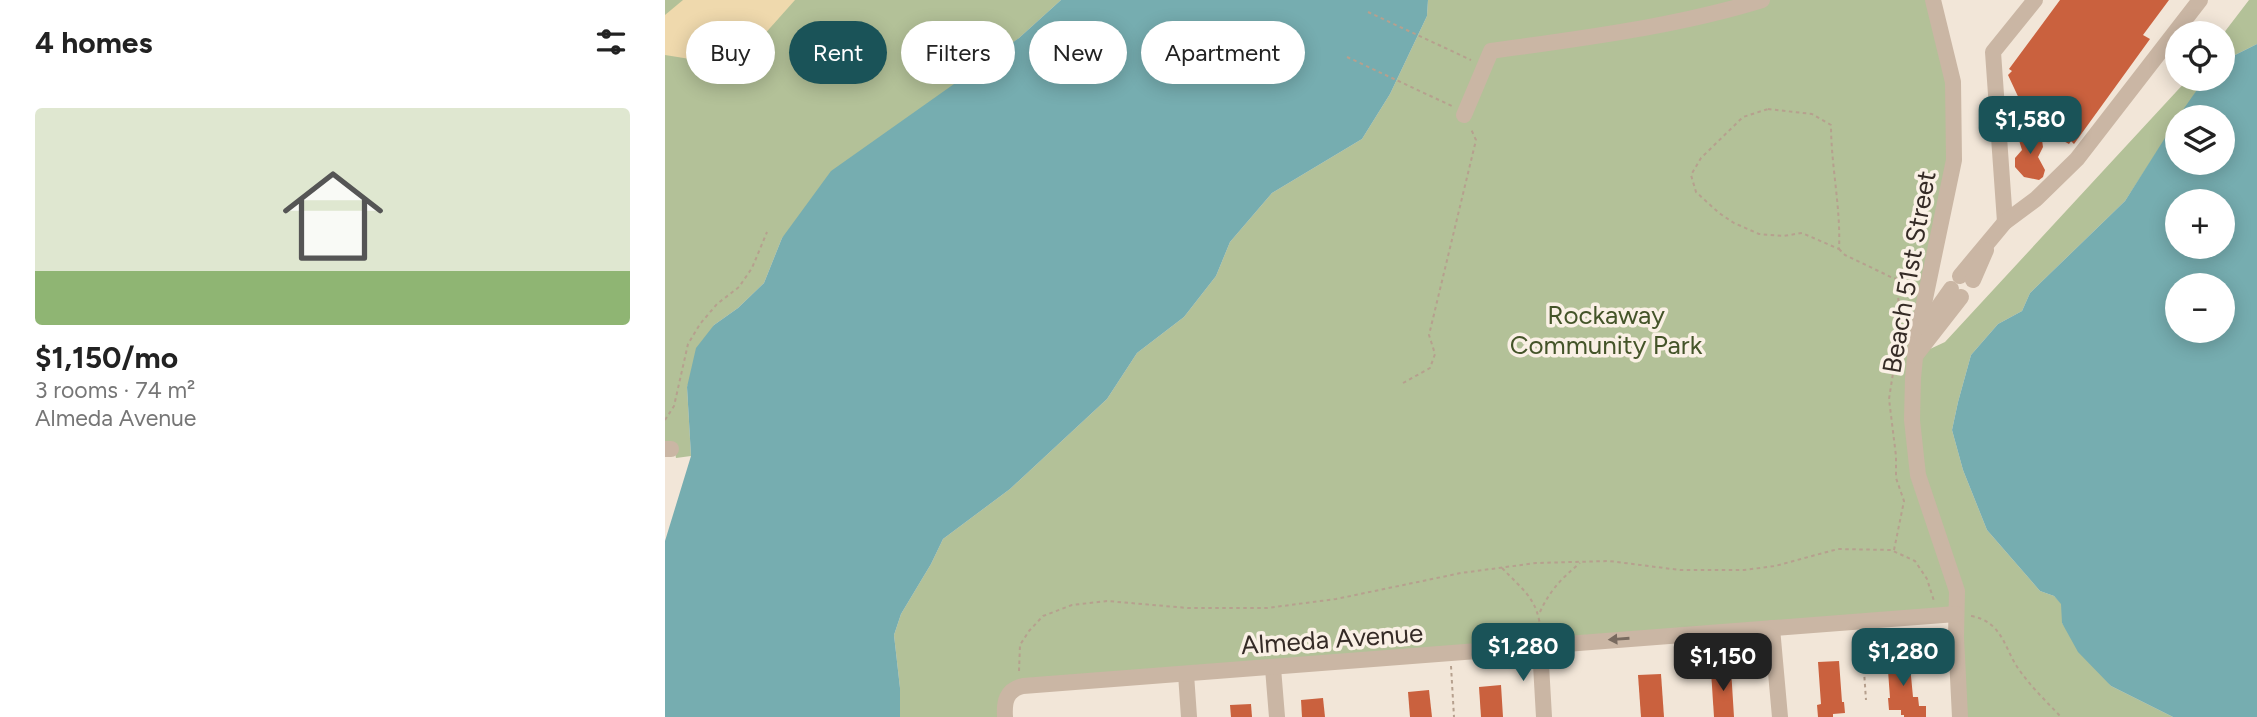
<!DOCTYPE html>
<html lang="en">
<head>
<meta charset="utf-8">
<style>
	:root { --surface:#fff; --page:#f6f6f6; --text:#222; --muted:#767676; --line:#e0e0e0; --accent:#1a5358 }
	body { margin:0; font-family:Figtree,sans-serif; background:var(--page); color:var(--text); height:100vh; display:flex; flex-direction:column; font-size:26px; white-space:nowrap }
	* { box-sizing:border-box; margin:0 }
	p { font-size:23px; color:var(--muted) }
	.icon { flex:none; width:38px; height:38px; fill:none; stroke:currentColor; stroke-width:2; stroke-linecap:round; stroke-linejoin:round }
	.map { position:relative; flex:1; overflow:hidden }
	.panel { display:flex; flex-direction:column; background:var(--surface); width:665px }
	.panel>* { flex:none }
	.banner { position:absolute; left:21px; top:21px; width:665px; height:63px; display:flex; gap:14px }
	.controls { position:absolute; left:1500px; top:21px; display:grid; gap:14px }
	.controls a { display:grid; place-items:center; width:70px; height:70px; border-radius:50%; background:var(--surface); box-shadow:0 4px 18px #0003; font-size:35px }
	.price { position:absolute; translate:-50% -60px; padding:0 16px; border-radius:14px; background:var(--accent); color:#fff; font-size:23px; line-height:46px; filter:drop-shadow(0 2px 4px #0008) }
	.price::after { content:''; position:absolute; left:50%; top:42px; width:21px; height:16px; margin-left:-10px; background:inherit; clip-path:polygon(0 0,100% 0,50% 100%) }
	.price.current { background:#222; color:#fff }
	ul { padding:0; list-style:none }
	li { display:grid; align-content:center; gap:14px; height:371px; padding:0 35px }
	li+li { border-top:2px solid var(--line) }
	li span { display:grid; place-items:center; height:217px; border-radius:7px; color:#555 }
	li>.icon { margin-inline-start:auto }
	span .icon { width:126px; height:126px; fill:#fffc; stroke-width:1 }
	li b { font-size:30px }
	h2 { display:flex; justify-content:space-between; align-items:center; height:84px; padding:0 35px; font-size:30px }
	.chip { padding:0 24px; border-radius:32px; background:var(--surface); box-shadow:0 4px 18px #0003; font-size:24px; line-height:63px }
	.chip.current { background:var(--accent); color:#fff }
	main { display:flex; flex:1; min-height:0 }
	.map>svg:first-child { display:block }
	.green { fill:#b3c198 }
	.sand { fill:#efd9ad }
	.water { fill:#76adb0; fill-rule:evenodd }
	.building { fill:#ca613e }
	.lines { fill:none; stroke-linecap:round; stroke-linejoin:round }
	.path { stroke:#b6a08e; stroke-width:2; stroke-dasharray:3.5 3.5; stroke-linecap:butt }
	.minor { stroke:#cab6a4; stroke-width:16 }
	.oneway { fill:#786a5f }
	.labels { text-anchor:middle; stroke-width:7; stroke-linejoin:round; paint-order:stroke }
	.street-label { font-size:26px; fill:#352b26; stroke:#faf0e5 }
	.park-label { font-size:26px; fill:#445429; stroke:#faf0e5 }
</style>
</head>
<body>
<main>
<section class="panel">
<h2>4 homes<svg class="icon" aria-label="filters" viewBox="0 0 24 24"><path d="M4 7h16M4 17h16"/><circle cx="9" cy="7" r="2"/><circle cx="15" cy="17" r="2"/></svg></h2>
<ul>
<li><span style="background:linear-gradient(#dfe7d0 75%,#8fb573 0)"><svg class="icon" aria-label="home" viewBox="0 0 24 24"><path d="M3 11l9-7 9 7M6 9v11h12V9"/></svg></span><div><b>$1,150/mo</b><p>3 rooms · 74 m²</p><p>Almeda Avenue</p></div></li>
</ul>
</section>
<div class="map">
<svg width="1592" height="717" viewBox="0 0 1592 717">
	<rect width="100%" height="100%" fill="#f2e6d8"/>
	<!-- green -->
	<g class="green">
		<polygon points="0,0 396,0 354,38 117,238 99,283 73,308 49,325 22,387 26,456 11,458 8,443 0,449"/>
		<polygon points="763,0 1268,0 1287,75 1289,160 1250,356 1280,342 1523,79 1542,79 1536,84 1515,117 1512,117 1512,121 1460,201 1365,293 1357,311 1333,324 1306,355 1293,402 1287,430 1298,470 1322,530 1375,591 1389,596 1397,604 1397,623 1446,686 1508,717 1295,717 1291,615 353,687 340,717 235,717 235,688 229,635 236,614 266,564 278,539 345,489 442,399 472,353 519,317 551,276 565,242 607,193 697,139 725,94 762,16"/>
		<polygon points="1584,0 1592,0 1592,44 1566,57 1558,65 1558,34"/>
	</g>
	<!-- sand -->
	<polygon class="sand" points="18,0 130,0 79,57 25,59 0,55 0,15"/>
	<!-- water -->
	<g class="water">
		<polygon points="396,0 763,0 762,16 725,94 697,139 607,193 565,242 551,276 519,317 472,353 442,399 345,489 278,539 266,564 236,614 229,635 235,688 235,717 0,717 0,541 26,456 22,387 31,348 49,325 73,308 99,283 117,238 166,171 354,38"/>
		<path d="M 1592,44 L 1592,717 L 1508,717 L 1446,686 L 1413,652 L 1397,623 L 1396,604 L 1389,596 L 1375,591 L 1322,530 L 1298,470 L 1287,430 L 1293,402 L 1306,355 L 1333,324 L 1357,311 L 1365,293 L 1460,201 L 1512,119 L 1512,163 L 1558,163 L 1558,117 L 1513,117 L 1536,84 L 1542,79 L 1558,79 L 1558,65 L 1566,57 ZM 1512,201 L 1558,201 L 1558,247 L 1512,247 ZM 1512,285 L 1558,285 L 1558,331 L 1512,331 Z"/>
	</g>
	<!-- building -->
	<g class="building">
		<polygon points="1395,0 1504,0 1478,35 1485,39 1409,144 1406,141 1404,144 1380,131 1357,105 1343,75 1347,71 1344,69"/>
		<polygon points="1360,132 1376,133 1378,147 1373,157 1380,170 1378,177 1374,180 1359,177 1350,167 1350,158 1357,150 1353,137"/>
		<polygon points="1244,655 1248,697 1253,697 1254,706 1261,706 1261,717 1239,717 1239,715 1236,715 1236,710 1224,710 1223,698 1225,698 1222,657"/>
		<polygon points="1174,661 1177,702 1179,702 1180,713 1168,714 1168,717 1153,717 1152,705 1156,704 1153,662"/>
		<polygon points="1066,669 1069,717 1049,717 1046,671"/>
		<polygon points="996,674 999,717 976,717 973,675"/>
		<polygon points="836,685 838,717 816,717 814,687"/>
		<polygon points="764,690 767,717 745,717 743,692"/>
		<polygon points="658,698 660,717 637,717 636,700"/>
		<polygon points="586,704 587,717 566,717 565,705"/>
	</g>
	<g class="lines">
		<!-- path -->
		<g class="path">
			<polyline points="703,12 806,60"/>
			<polyline points="682,57 789,107"/>
			<path d="M 1103,109 L 1147,114 L 1166,125 C 1166,166 1176,208 1174,249 L 1137,233 L 1118,236 L 1094,234 L 1069,223 L 1054,213 L 1031,192 L 1026,175 L 1036,158 L 1078,117 Z"/>
			<polyline points="1174,249 1180,255 1228,278 1248,282"/>
			<polyline points="738,383 765,368 770,354 764,335 811,140 806,129"/>
			<polyline points="0,420 9,406 23,344 35,324 52,304 74,287 87,268 102,232"/>
			<polyline points="1229,550 1239,501 1231,478 1231,456 1224,399 1230,360 1234,309 1233,295 1242,281"/>
			<path d="M 837,568 C 860,592 873,599 876,633"/>
			<path d="M 875,612 C 885,590 897,578 915,563"/>
			<path d="M 1306,616 C 1339,622 1339,650 1355,671 C 1367,688 1382,702 1396,717"/>
			<polyline points="1197,642 1201,700"/>
			<polyline points="786,666 789,717"/>
			<polyline points="354,671 355,645 364,631 378,616 407,605 442,601 523,608 602,608 671,599 796,573 871,563 944,561 1015,570 1079,570 1110,566 1173,549 1226,550 1250,561 1262,579 1269,601"/>
		</g>
		<!-- minor -->
		<g class="minor">
			<polyline points="1268,0 1288,82 1289,160 1252,337 1248,378 1247,420 1253,475 1292,591 1291,637 1295,717"/>
			<path d="M 799,115 L 826,51 C 917,38 1009,27 1097,0"/>
			<polyline points="1340,222 1328,52 1370,0"/>
			<polyline points="1295,276 1340,222 1371,199 1412,159 1535,0"/>
			<polyline points="1308,280 1321,250"/>
			<polyline points="1255,333 1286,289"/>
			<polyline points="1250,356 1296,297"/>
			<polyline points="0,449 6,449"/>
			<polyline points="1107,628 1115,717"/>
			<polyline points="875,647 879,717"/>
			<polyline points="608,668 612,717"/>
			<polyline points="521,674 524,717"/>
			<path d="M 340,717 C 339,702 341,690 358,686 L 1291,614"/>
		</g>
	</g>
	<!-- one-way arrows -->
	<defs><path id="oneway-solid" d="M-6-.8H1V-3.2L6.5 0L1 3.2V.8H-6Z" transform="scale(1.75)"/></defs>
	<use class="oneway" href="#oneway-solid" transform="translate(954 639) rotate(176)"/>
	<g class="labels">
		<!-- street labels -->
		<g class="street-label">
			<text transform="translate(1244 272) rotate(-80)" y="9">Beach 51st Street</text>
			<text transform="translate(667 639) rotate(-4)" y="9">Almeda Avenue</text>
		</g>
		<!-- park labels -->
		<g class="park-label">
			<text x="941" y="324">Rockaway<tspan x="941" dy="30">Community Park</tspan></text>
		</g>
	</g>
</svg>
<div class="controls">
<a><svg class="icon" aria-label="locate" viewBox="0 0 24 24"><circle cx="12" cy="12" r="6"/><path d="M12 2v4M12 18v4M2 12h4M18 12h4"/></svg></a>
<a><svg class="icon" aria-label="layers" viewBox="0 0 24 24"><path d="M12 4l9 5-9 5-9-5zM3 14l9 5 9-5"/></svg></a>
<a>+</a>
<a>−</a>
</div>
<b class="price" style="left:1365px;top:156px">$1,580</b>
<b class="price" style="left:858px;top:683px">$1,280</b>
<b class="price" style="left:1238px;top:688px">$1,280</b>
<b class="price current" style="left:1058px;top:693px">$1,150</b>
<div class="banner">
<a class="chip">Buy</a>
<a class="chip current">Rent</a>
<a class="chip">Filters</a>
<a class="chip">New</a>
<a class="chip">Apartment</a>
</div>
</div>
</main>
</body>
</html>
